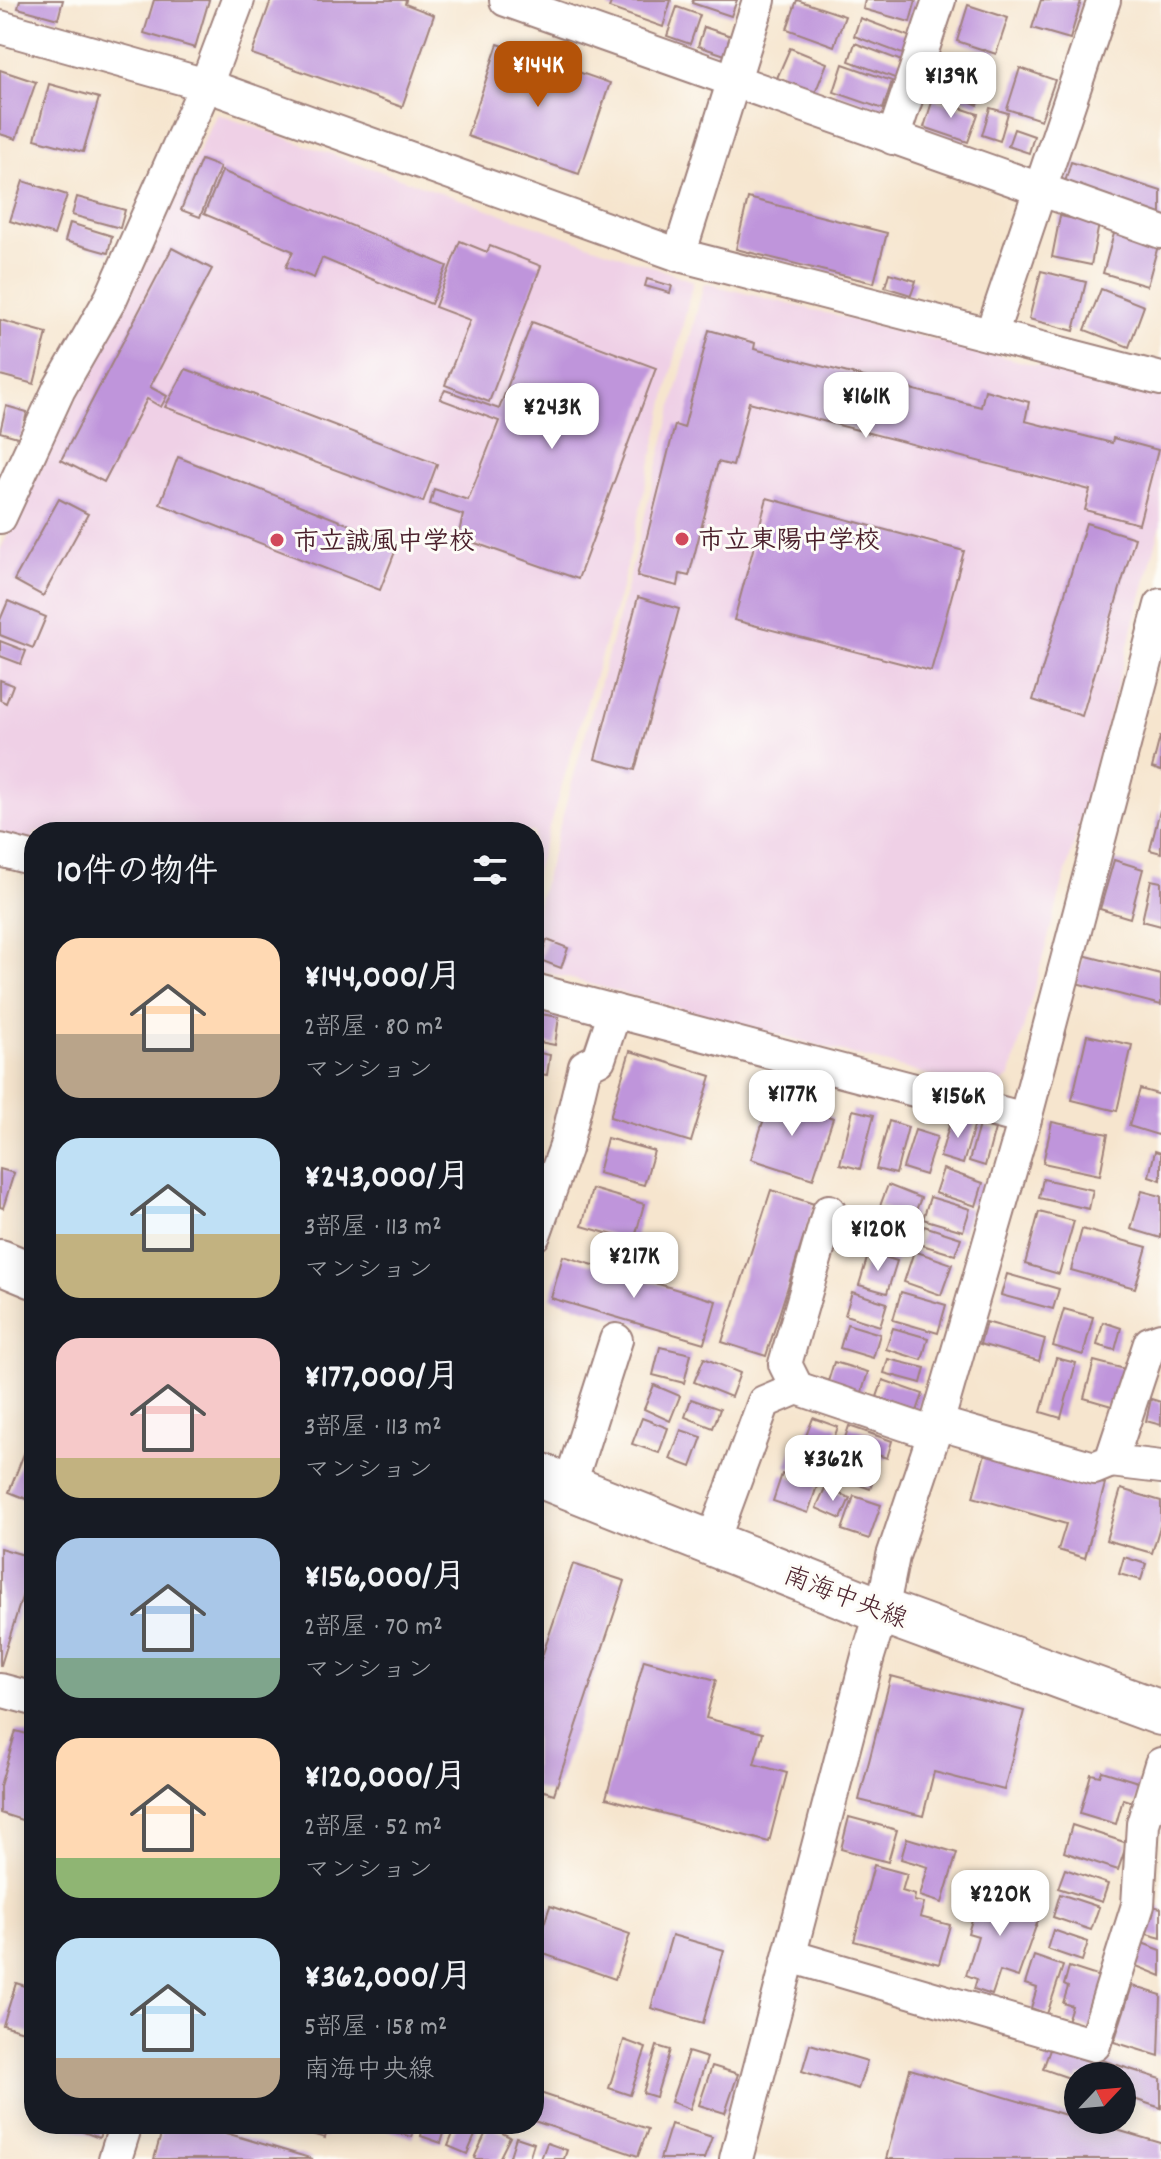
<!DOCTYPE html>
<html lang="ja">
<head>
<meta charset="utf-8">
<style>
	:root { --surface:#171b24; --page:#242831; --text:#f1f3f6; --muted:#9ea1a6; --accent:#b45309 }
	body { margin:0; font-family:Dekko,"Klee One",sans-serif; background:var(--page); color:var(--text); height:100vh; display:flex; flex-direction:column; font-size:30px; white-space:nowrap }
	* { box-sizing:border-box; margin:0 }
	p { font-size:26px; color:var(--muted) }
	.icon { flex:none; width:44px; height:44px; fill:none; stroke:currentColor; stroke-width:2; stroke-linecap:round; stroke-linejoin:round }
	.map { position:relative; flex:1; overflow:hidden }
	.drawer { position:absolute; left:24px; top:822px; width:520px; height:1312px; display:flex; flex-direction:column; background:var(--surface); border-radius:32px; box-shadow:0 4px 20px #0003 }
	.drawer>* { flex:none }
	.needle { width:52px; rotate:64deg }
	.tools { position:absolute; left:1064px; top:2062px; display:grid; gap:16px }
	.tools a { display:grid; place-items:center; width:72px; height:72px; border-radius:50%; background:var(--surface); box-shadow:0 4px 20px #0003; font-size:40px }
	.price { position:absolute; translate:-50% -68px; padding:0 18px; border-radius:16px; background:#fff; color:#222; font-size:26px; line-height:52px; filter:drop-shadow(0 2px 4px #0008) }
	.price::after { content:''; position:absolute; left:50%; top:48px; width:24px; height:18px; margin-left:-12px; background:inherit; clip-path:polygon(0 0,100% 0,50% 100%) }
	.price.current { background:var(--accent); color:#fff }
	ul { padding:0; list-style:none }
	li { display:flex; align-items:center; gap:24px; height:200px; padding:0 32px }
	li span { display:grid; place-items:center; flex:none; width:224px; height:160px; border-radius:24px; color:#555 }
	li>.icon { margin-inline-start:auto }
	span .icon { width:96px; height:96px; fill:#fffc; stroke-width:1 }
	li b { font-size:34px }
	h2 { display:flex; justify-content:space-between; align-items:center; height:96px; padding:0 32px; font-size:34px }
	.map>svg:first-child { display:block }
	.built { fill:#efd0e6 }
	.building { fill:#bf95db }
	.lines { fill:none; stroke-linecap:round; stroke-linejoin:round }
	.street-casing { stroke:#a0827c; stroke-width:36 }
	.secondary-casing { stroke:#a0827c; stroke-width:48 }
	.street { stroke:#fff; stroke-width:32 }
	.secondary { stroke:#fff; stroke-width:44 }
	.poi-dot { fill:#d1495b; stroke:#fdfcf7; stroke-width:3 }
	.labels { text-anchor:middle; stroke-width:6; stroke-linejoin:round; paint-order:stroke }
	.poi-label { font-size:26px; font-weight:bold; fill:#4a1f2b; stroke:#fdfcf7; text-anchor:start }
	.street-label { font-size:26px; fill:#4a1f2b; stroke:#fdfcf7 }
</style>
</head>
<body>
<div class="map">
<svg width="1161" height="2159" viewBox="0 0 1161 2159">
	<rect width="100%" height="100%" fill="#fdfcf7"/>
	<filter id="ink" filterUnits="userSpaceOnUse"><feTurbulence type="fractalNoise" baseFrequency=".0125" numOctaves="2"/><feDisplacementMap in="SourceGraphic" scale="16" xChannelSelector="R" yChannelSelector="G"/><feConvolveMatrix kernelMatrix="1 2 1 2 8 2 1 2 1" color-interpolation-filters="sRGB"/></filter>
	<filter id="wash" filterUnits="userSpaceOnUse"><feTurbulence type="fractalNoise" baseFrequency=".006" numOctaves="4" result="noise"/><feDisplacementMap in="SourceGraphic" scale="32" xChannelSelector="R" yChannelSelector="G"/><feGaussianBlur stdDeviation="1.8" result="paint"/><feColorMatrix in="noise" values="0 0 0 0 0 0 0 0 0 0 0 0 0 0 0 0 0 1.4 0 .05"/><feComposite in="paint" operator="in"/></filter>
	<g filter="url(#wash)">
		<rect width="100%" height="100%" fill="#f6e5ce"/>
		<!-- built -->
		<g class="built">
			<polygon points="217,114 693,281 622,586 534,877 534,832 34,832 34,847 0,839 0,550"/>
			<polygon points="704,283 1161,396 1161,525 1010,1077 988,1091 534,969 534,918 627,586"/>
		</g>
		<g id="blocks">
			<!-- building -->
			<g class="building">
				<polygon points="20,0 63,0 58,19 18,8"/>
				<polygon points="154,0 209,0 195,48 144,33"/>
				<polygon points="271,0 406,0 405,4 434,15 402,107 252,54"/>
				<polygon points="612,0 671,0 663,27 609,8"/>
				<polygon points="693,0 737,0 731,16 692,3"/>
				<polygon points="797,0 845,16 834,46 787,29"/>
				<polygon points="865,0 916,0 910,22 863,9"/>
				<polygon points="1041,0 1081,1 1070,39 1032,28"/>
				<polygon points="968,5 1008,18 996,54 957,41"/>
				<polygon points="677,7 700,15 690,44 667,36"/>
				<polygon points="860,18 911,37 905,55 854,36"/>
				<polygon points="704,27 731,36 725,55 698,46"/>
				<polygon points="855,43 907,63 900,80 849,61"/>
				<polygon points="498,44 610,83 579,174 467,136"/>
				<polygon points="790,48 827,63 815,93 777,78"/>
				<polygon points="966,56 993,67 978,105 952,94"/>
				<polygon points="843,64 892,81 883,109 834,92"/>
				<polygon points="1020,68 1055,80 1041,120 1007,109"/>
				<polygon points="0,70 36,82 16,139 0,134"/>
				<polygon points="49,84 99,98 83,152 35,139"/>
				<polygon points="933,99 978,114 968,142 924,127"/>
				<polygon points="990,108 1008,113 1000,141 982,135"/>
				<polygon points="1014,129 1034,136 1029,153 1008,146"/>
				<polygon points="201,160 220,167 200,217 181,210"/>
				<polygon points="1071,162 1161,191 1161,222 1063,189"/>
				<polygon points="222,171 447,266 431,304 322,258 314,278 286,267 293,251 204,214"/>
				<polygon points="23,181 67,195 54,235 10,221"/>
				<polygon points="77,197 125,210 120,228 72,215"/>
				<polygon points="748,198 887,233 874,283 736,249"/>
				<polygon points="1060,216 1099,224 1091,265 1052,257"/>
				<polygon points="70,223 112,236 108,253 65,241"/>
				<polygon points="1115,230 1159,242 1147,286 1103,273"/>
				<polygon points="460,241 487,252 490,246 541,266 489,402 445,385 470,320 435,307"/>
				<polygon points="172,248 212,269 150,387 167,396 161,407 147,399 104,482 61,460"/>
				<polygon points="1041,271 1086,282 1074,331 1029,319"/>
				<polygon points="889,273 916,281 911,295 885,287"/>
				<polygon points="647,279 672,286 670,293 645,286"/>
				<polygon points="1101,289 1144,306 1129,347 1085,330"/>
				<polygon points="0,320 47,333 34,384 0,375"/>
				<polygon points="532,322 656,368 578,579 458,537 463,515 430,504 434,489 468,500 499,421 440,399 445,390 499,409"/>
				<polygon points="709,330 755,343 754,349 981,407 985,390 1029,402 1025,421 1112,443 1113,438 1158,450 1139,524 1085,510 1090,490 749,402 733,466 718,462 689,576 680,574 678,586 637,576 675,425 684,428"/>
				<polygon points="186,369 437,464 423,502 165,407"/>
				<polygon points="6,406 27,412 21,438 0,432"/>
				<polygon points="178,457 398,544 380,590 160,504"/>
				<polygon points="767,498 964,551 931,671 734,620"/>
				<polygon points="59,499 88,514 43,596 14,580"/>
				<polygon points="1086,523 1135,538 1082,716 1033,700"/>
				<polygon points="638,597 679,609 635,770 595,759"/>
				<polygon points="8,601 46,617 33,648 0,635 0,620"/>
				<polygon points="0,641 26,651 21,664 0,656"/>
				<polygon points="0,680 13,685 6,703 0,700"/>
				<polygon points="1160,737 1161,737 1161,771 1152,768"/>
				<polygon points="1160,810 1161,810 1161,853 1150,850"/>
				<polygon points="1114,860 1143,869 1130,918 1100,909"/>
				<polygon points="1151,880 1161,882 1161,926 1142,921"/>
				<polygon points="547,940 568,948 561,968 540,960"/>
				<polygon points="1083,955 1161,975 1161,1005 1076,983"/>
				<polygon points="534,1013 559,1017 555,1045 534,1041"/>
				<polygon points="1087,1035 1132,1045 1117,1111 1072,1100"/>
				<polygon points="630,1051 711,1076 691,1142 610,1117"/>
				<polygon points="534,1052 550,1055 547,1075 534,1073"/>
				<polygon points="1140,1089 1161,1095 1161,1136 1129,1126"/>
				<polygon points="771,1097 833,1118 813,1179 751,1159"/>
				<polygon points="853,1110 874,1115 860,1169 840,1164"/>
				<polygon points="952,1116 975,1123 963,1164 940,1157"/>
				<polygon points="889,1121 908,1127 896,1174 876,1169"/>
				<polygon points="1052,1122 1108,1134 1100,1175 1043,1163"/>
				<polygon points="979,1125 995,1129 985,1166 969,1161"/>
				<polygon points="915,1130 937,1137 925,1175 903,1168"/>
				<polygon points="607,1138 654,1151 644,1185 598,1173"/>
				<polygon points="1155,1151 1161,1153 1161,1180 1149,1176"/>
				<polygon points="0,1169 14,1173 3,1208 0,1207"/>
				<polygon points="943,1169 983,1183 976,1206 935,1193"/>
				<polygon points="1043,1179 1093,1190 1089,1209 1039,1198"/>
				<polygon points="888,1185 921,1198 912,1220 880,1206"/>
				<polygon points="592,1189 644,1204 634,1241 582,1226"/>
				<polygon points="771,1190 814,1204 766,1356 722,1342"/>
				<polygon points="1142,1191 1161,1196 1161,1238 1131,1229"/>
				<polygon points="930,1197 970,1209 963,1231 923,1219"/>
				<polygon points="1039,1212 1074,1221 1059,1274 1025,1264"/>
				<polygon points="870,1217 910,1231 902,1255 862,1241"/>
				<polygon points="924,1226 961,1238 955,1255 919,1244"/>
				<polygon points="1082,1229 1147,1247 1135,1288 1071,1270"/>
				<polygon points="914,1251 952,1264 941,1295 904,1282"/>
				<polygon points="869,1252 897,1261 887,1293 859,1285"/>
				<polygon points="563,1256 716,1301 704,1343 551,1298"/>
				<polygon points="1007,1274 1059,1289 1053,1309 1001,1295"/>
				<polygon points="852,1292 887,1303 880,1326 845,1315"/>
				<polygon points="901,1292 946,1305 938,1333 893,1320"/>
				<polygon points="1064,1309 1093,1317 1083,1355 1053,1346"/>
				<polygon points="986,1322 1045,1339 1039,1361 980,1344"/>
				<polygon points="1103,1322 1121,1328 1115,1350 1097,1345"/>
				<polygon points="847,1324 880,1334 873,1358 840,1348"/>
				<polygon points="893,1328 928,1338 922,1360 886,1349"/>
				<polygon points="660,1347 691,1354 684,1383 653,1375"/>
				<polygon points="704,1358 740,1373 731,1397 694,1382"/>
				<polygon points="1056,1358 1076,1363 1061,1418 1041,1412"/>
				<polygon points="888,1359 925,1368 921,1383 884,1373"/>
				<polygon points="1094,1361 1125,1369 1115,1407 1084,1398"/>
				<polygon points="834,1362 868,1372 861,1395 827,1385"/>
				<polygon points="883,1380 923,1394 917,1411 877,1397"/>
				<polygon points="654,1385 680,1396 670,1421 644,1409"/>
				<polygon points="691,1399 720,1409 713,1428 685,1417"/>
				<polygon points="1151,1399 1161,1402 1161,1425 1146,1421"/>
				<polygon points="642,1418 668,1428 659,1453 632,1444"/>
				<polygon points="813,1418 838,1427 831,1446 806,1436"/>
				<polygon points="849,1426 892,1441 887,1458 843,1444"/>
				<polygon points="681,1430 702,1437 691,1467 670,1459"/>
				<polygon points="29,1441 34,1443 34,1502 9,1492"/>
				<polygon points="795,1442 830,1455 820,1480 786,1466"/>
				<polygon points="986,1450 1105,1484 1085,1558 1058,1550 1066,1524 973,1497"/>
				<polygon points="841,1454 878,1467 870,1489 833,1475"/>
				<polygon points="782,1474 817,1486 808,1513 773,1501"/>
				<polygon points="825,1488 850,1498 841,1519 816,1508"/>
				<polygon points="1121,1489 1161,1501 1161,1523 1152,1553 1106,1540"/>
				<polygon points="854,1496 881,1505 869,1539 842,1530"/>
				<polygon points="0,1548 34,1558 1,1665 0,1665"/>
				<polygon points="1124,1557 1146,1564 1141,1580 1119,1574"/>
				<polygon points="573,1564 625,1581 554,1794 534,1788 534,1680"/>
				<polygon points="644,1660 716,1680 706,1718 763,1733 754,1764 787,1773 769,1842 606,1798"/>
				<polygon points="891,1676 1024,1711 1004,1790 934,1772 923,1816 859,1800"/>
				<polygon points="16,1731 34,1736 34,1824 0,1813 0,1786"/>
				<polygon points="1102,1771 1141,1783 1135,1803 1123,1799 1116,1824 1080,1813 1091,1774 1100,1776"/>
				<polygon points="849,1817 897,1830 888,1862 841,1849"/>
				<polygon points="1072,1825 1127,1843 1118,1870 1064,1852"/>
				<polygon points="907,1838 957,1853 942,1903 920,1896 928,1867 901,1859"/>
				<polygon points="874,1865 907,1874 902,1891 915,1895 914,1901 924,1903 920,1917 950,1925 939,1964 854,1941"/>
				<polygon points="1065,1869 1108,1884 1102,1902 1058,1888"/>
				<polygon points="981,1890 1042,1909 1018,1977 1000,1971 992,1995 974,1989 977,1979 966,1975 978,1936 968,1933"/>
				<polygon points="1060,1894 1099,1907 1091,1930 1053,1917"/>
				<polygon points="550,1906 630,1934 615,1979 535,1951"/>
				<polygon points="1152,1906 1161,1908 1161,1938 1143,1933"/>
				<polygon points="1053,1930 1088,1942 1082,1961 1047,1949"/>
				<polygon points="672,1935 724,1950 703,2023 651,2008"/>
				<polygon points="1142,1943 1161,1950 1161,1976 1134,1965"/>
				<polygon points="1034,1956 1063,1966 1047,2014 1031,2008 1037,1988 1025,1984"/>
				<polygon points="1069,1967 1106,1979 1090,2028 1067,2021 1072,2006 1063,2003 1068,1987 1064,1985"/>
				<polygon points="16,1983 34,1989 34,2034 3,2025"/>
				<polygon points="1132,1986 1161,1995 1159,2056 1114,2042"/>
				<polygon points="624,2040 646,2048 630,2095 609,2088"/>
				<polygon points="810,2044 867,2061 858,2089 802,2071"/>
				<polygon points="1052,2044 1161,2079 1161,2108 1122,2095 1122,2076 1078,2076 1078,2081 1043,2069"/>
				<polygon points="657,2046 670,2050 656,2097 643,2093"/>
				<polygon points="688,2052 707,2058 690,2109 671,2102"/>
				<polygon points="712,2066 738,2074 725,2113 699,2105"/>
				<polygon points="910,2069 1161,2143 1161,2159 886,2159"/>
				<polygon points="534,2091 648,2129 638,2156 534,2121"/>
				<polygon points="63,2124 104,2124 99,2138"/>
				<polygon points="164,2124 196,2124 313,2159 154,2159"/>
				<polygon points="301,2124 329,2124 325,2138 299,2130"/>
				<polygon points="368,2124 416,2124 412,2137"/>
				<polygon points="424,2124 447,2124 441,2143 421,2136"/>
				<polygon points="457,2124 480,2124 467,2154 448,2146"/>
				<polygon points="671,2124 712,2137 704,2159 660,2159"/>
				<polygon points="489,2126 510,2137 499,2159 476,2159 474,2158"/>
				<polygon points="516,2137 534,2143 529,2159 509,2159"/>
				<polygon points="547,2143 567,2150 564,2159 541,2159"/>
			</g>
		</g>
	</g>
	<g filter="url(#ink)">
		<use href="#blocks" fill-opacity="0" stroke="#a0827c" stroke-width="2"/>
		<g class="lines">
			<defs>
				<g id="street">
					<polyline points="506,0 1161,232"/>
					<polyline points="0,27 206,85 679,255 1161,379"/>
					<polyline points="893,138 939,0"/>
					<polyline points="679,255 759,0"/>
					<polyline points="991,335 1104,0"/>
					<polyline points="0,517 59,389 111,298 206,85 238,0"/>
					<polyline points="0,850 34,859"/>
					<polyline points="534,990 1025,1119"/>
					<polyline points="534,1235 565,1149 585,1066 599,1059 615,1011"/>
					<polyline points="797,1388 934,1434"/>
					<polyline points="937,1423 1094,1468 1111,1461 1150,1343 1161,1339"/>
					<polyline points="1111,1461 1161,1467"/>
					<polyline points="569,1487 616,1340"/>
					<polyline points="712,1543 764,1402 797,1388 785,1364 829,1211"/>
					<polyline points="0,1690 34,1699"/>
					<polyline points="790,1956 1094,2045 1138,1905 1143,1824 1161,1764"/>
					<polyline points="115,2159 126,2124"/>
					<polyline points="736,2159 868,1656 882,1611 893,1556 934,1434 1025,1119 1161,605"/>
				</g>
				<g id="secondary">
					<polyline points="0,1262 34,1276"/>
					<polyline points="534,1473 882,1611 1161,1713"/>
				</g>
			</defs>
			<!-- street casing -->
			<use href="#street" class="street-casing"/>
			<!-- secondary casing -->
			<use href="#secondary" class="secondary-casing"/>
			<!-- street -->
			<use href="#street" class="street"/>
			<!-- secondary -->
			<use href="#secondary" class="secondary"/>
		</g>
	</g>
	<!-- markers -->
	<g class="poi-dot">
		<circle cx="682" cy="539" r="8"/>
		<circle cx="277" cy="540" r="8"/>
	</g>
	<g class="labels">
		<!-- poi labels -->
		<g class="poi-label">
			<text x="698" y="548">市立東陽中学校</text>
			<text x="293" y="549">市立誠風中学校</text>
		</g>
		<!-- street labels -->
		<g class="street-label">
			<text transform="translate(846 1596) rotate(21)" y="9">南海中央線</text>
		</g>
	</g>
</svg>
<div class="tools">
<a><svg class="needle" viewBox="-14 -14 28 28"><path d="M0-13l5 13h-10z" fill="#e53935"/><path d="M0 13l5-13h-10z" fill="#9ea1a6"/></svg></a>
</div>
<b class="price current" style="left:538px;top:109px">¥144K</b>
<b class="price" style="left:951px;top:120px">¥139K</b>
<b class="price" style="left:866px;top:440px">¥161K</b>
<b class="price" style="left:552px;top:451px">¥243K</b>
<b class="price" style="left:792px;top:1138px">¥177K</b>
<b class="price" style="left:958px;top:1140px">¥156K</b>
<b class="price" style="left:878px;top:1273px">¥120K</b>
<b class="price" style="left:634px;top:1300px">¥217K</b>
<b class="price" style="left:833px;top:1503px">¥362K</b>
<b class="price" style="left:1000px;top:1938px">¥220K</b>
<section class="drawer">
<h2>10件の物件<svg class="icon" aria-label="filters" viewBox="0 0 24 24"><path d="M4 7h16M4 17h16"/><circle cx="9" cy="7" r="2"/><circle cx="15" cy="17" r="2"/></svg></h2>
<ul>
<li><span style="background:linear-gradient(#ffd9b3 60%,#b9a48a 0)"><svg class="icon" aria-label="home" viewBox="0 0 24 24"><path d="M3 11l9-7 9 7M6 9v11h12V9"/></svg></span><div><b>¥144,000/月</b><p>2部屋 · 80 m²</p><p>マンション</p></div></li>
<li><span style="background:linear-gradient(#bfe0f5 60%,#c2b280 0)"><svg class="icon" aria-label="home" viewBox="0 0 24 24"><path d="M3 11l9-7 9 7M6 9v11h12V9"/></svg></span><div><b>¥243,000/月</b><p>3部屋 · 113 m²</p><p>マンション</p></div></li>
<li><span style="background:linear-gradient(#f6c9c9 75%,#c2b280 0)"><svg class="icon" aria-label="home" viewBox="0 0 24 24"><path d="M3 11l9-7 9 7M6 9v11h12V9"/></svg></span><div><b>¥177,000/月</b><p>3部屋 · 113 m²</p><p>マンション</p></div></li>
<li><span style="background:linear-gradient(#a9c7e8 75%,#7fa58c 0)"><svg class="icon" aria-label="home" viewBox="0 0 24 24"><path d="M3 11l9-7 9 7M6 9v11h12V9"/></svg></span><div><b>¥156,000/月</b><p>2部屋 · 70 m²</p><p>マンション</p></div></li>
<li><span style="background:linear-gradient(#ffd9b3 75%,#8fb573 0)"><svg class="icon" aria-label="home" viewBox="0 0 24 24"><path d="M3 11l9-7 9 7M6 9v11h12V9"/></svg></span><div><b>¥120,000/月</b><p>2部屋 · 52 m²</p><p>マンション</p></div></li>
<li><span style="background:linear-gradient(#bfe0f5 75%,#b9a48a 0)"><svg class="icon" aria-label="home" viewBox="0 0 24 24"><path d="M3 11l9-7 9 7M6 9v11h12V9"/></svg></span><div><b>¥362,000/月</b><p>5部屋 · 158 m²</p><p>南海中央線</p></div></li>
</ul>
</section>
</div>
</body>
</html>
